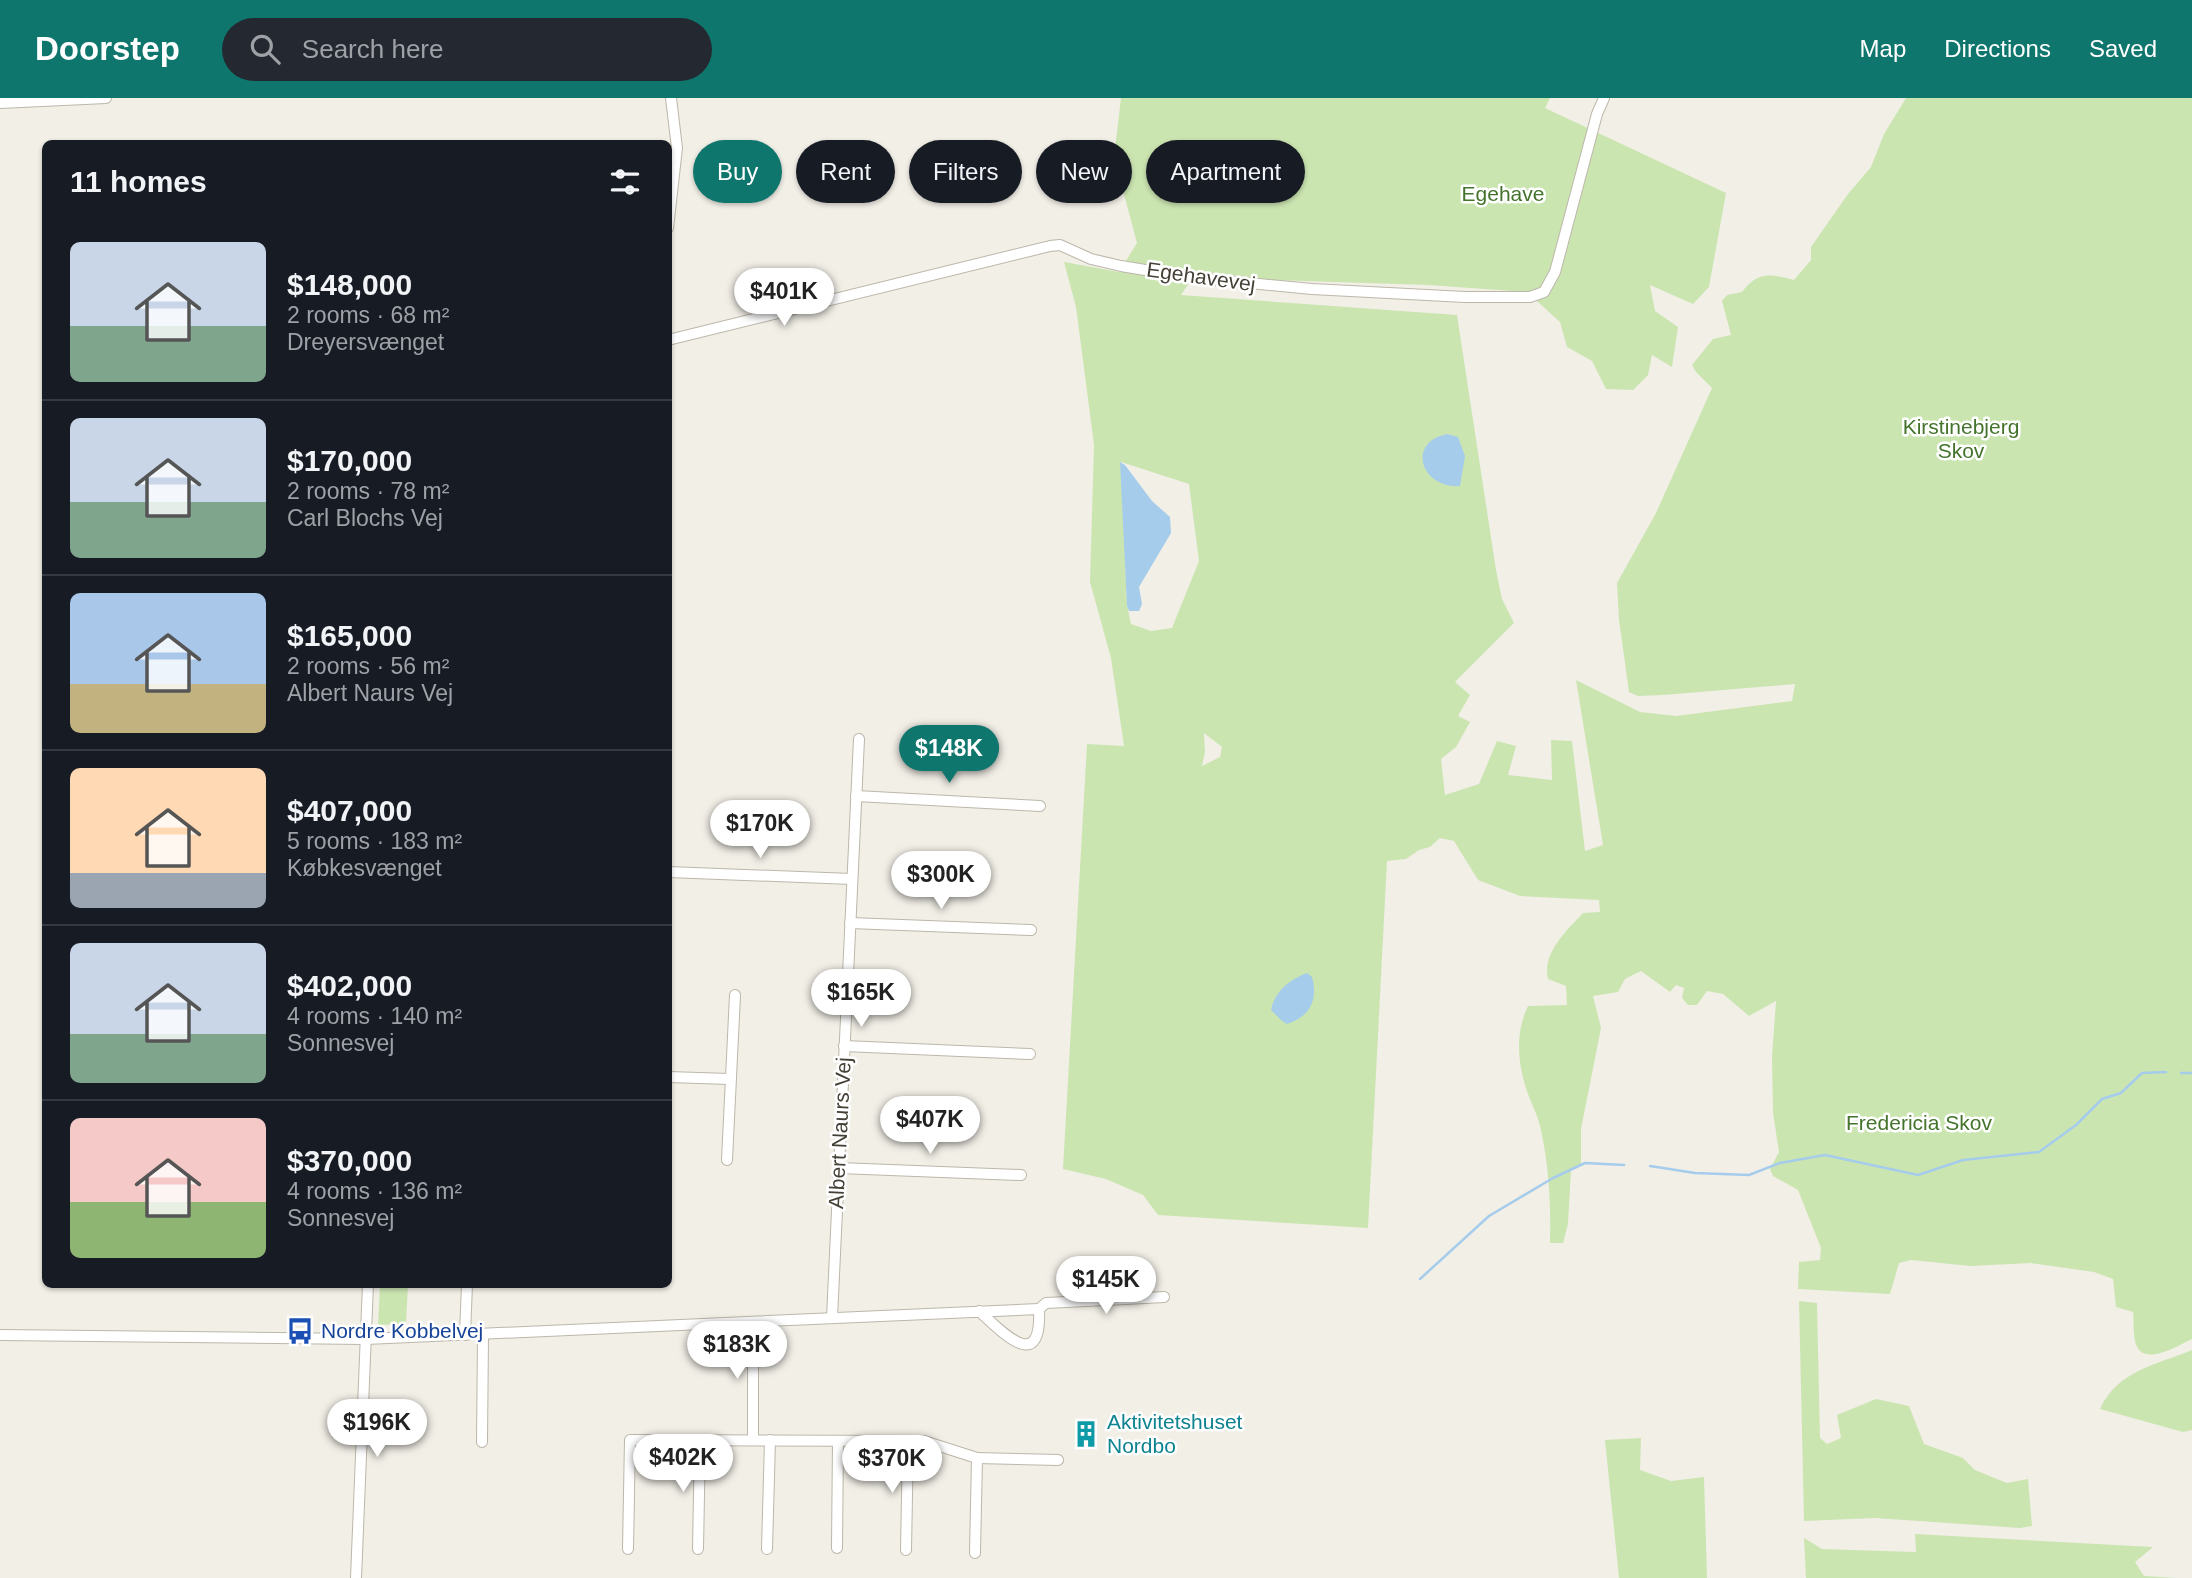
<!DOCTYPE html>
<html lang="en">
<head>
<meta charset="utf-8">
<style>
	:root { --surface:#171b24; --page:#242831; --text:#f1f3f6; --muted:#9ea1a6; --line:#363941; --accent:#0f766e }
	body { margin:0; font-family:Arial,sans-serif; background:var(--page); color:var(--text); height:100vh; display:flex; flex-direction:column; font-size:26px; white-space:nowrap }
	* { box-sizing:border-box; margin:0 }
	p { font-size:23px; color:var(--muted) }
	.icon { flex:none; width:38px; height:38px; fill:none; stroke:currentColor; stroke-width:2; stroke-linecap:round; stroke-linejoin:round }
	.map { position:relative; flex:1; overflow:hidden }
	.sheet { position:absolute; left:42px; top:42px; width:630px; height:1148px; display:flex; flex-direction:column; background:var(--surface); border-radius:10px; box-shadow:0 2px 5px #0004 }
	.sheet>* { flex:none }
	.banner { position:absolute; left:693px; top:42px; width:665px; height:63px; display:flex; gap:14px }
	.price { position:absolute; translate:-50% -60px; padding:0 16px; border-radius:24px; background:#fff; color:#222; font-size:23px; line-height:46px; filter:drop-shadow(0 2px 4px #0008) }
	.price::after { content:''; position:absolute; left:50%; top:42px; width:21px; height:16px; margin-left:-10px; background:inherit; clip-path:polygon(0 0,100% 0,50% 100%) }
	.price.active { background:var(--accent); color:#fff }
	ul { padding:0; list-style:none }
	li { display:flex; align-items:center; gap:21px; height:175px; padding:0 28px }
	li+li { border-top:2px solid var(--line) }
	li span { display:grid; place-items:center; flex:none; width:196px; height:140px; border-radius:10px; color:#555 }
	li>.icon { margin-inline-start:auto }
	span .icon { width:84px; height:84px; fill:#fffc; stroke-width:1 }
	li b { font-size:30px }
	h2 { display:flex; justify-content:space-between; align-items:center; height:84px; padding:0 28px; font-size:30px }
	.chip { padding:0 24px; border-radius:32px; background:var(--surface); box-shadow:0 2px 5px #0004; font-size:24px; line-height:63px }
	.chip.active { background:var(--accent); color:#fff }
	header { display:flex; align-items:center; gap:42px; box-sizing:border-box; height:98px; padding:0 35px; background:var(--accent); color:#fff }
	header strong { font-size:33px }
	nav { display:flex; gap:38px; margin-inline-start:auto; font-size:24px }
	.search { width:490px; height:63px; background:var(--page); display:flex; align-items:center; gap:18px; box-sizing:border-box; padding:0 24px; border-radius:38px; color:var(--muted); font-size:26px }
	.map>svg:first-child { display:block }
	.green { fill:#cbe5b1; fill-rule:evenodd }
	.water { fill:#a6ccec }
	.lines { fill:none; stroke-linecap:round; stroke-linejoin:round }
	.stream { stroke:#a6ccec; stroke-width:2.5 }
	.minor-casing { stroke:#bdb7aa; stroke-width:12 }
	.minor { stroke:#fff; stroke-width:10 }
	.labels { text-anchor:middle; stroke-width:5; stroke-linejoin:round; paint-order:stroke }
	.park-label { font-size:21px; fill:#44742c; stroke:#fff }
	.street-label { font-size:21px; fill:#454036; stroke:#fff }
	.transit-label { font-size:21px; fill:#164399; stroke:#fff; text-anchor:start }
	.culture-label { font-size:21px; fill:#0d838f; stroke:#fff; text-anchor:start }
</style>
</head>
<body>
<header>
<strong>Doorstep</strong>
<div class="search"><svg class="icon" aria-label="search" viewBox="0 0 24 24"><circle cx="10" cy="10" r="6"/><path d="M15 15l6 6"/></svg>Search here</div>
<nav><a>Map</a><a>Directions</a><a>Saved</a></nav>
</header>
<div class="map">
<svg width="2192" height="1480" viewBox="0 0 2192 1480">
	<rect width="100%" height="100%" fill="#f2efe7"/>
	<!-- green -->
	<g class="green">
		<path d="M 1121,0 L 1550,0 L 1545,10 L 1726,95 L 1709,189 L 1693,206 L 1650,187 L 1655,213 L 1678,229 L 1672,269 L 1652,257 L 1648,277 L 1633,292 L 1606,291 L 1592,263 L 1567,249 L 1560,224 L 1527,194 L 1428,187 L 1273,182 L 1197,173 L 1181,197 L 1457,217 L 1496,472 L 1502,501 L 1514,525 L 1455,584 L 1470,597 L 1458,618 L 1470,624 L 1456,649 L 1441,661 L 1445,697 L 1479,686 L 1497,643 L 1516,648 L 1508,677 L 1552,682 L 1551,642 L 1572,643 L 1585,753 L 1603,747 L 1576,582 L 1640,614 L 1676,618 L 1792,603 L 1795,586 L 1663,597 L 1638,598 L 1629,594 L 1619,522 L 1617,485 L 1656,415 L 1712,290 L 1696,274 L 1692,267 L 1713,241 L 1731,237 L 1722,203 L 1727,197 L 1742,194 C 1758,173 1771,176 1794,182 L 1811,162 L 1811,149 L 1848,96 L 1871,69 L 1884,36 L 1906,0 L 2192,0 L 2192,1241 C 2177,1248 2141,1271 2135,1243 C 2133,1234 2134,1224 2133,1214 L 2116,1209 L 2113,1181 L 2094,1174 L 2031,1165 L 1970,1168 L 1911,1162 L 1899,1165 L 1890,1196 L 1798,1191 L 1799,1164 L 1820,1162 L 1821,1150 L 1798,1092 L 1773,1078 L 1770,1071 L 1779,1054 L 1773,1015 L 1772,958 L 1776,903 L 1749,918 L 1723,896 L 1707,893 L 1697,907 L 1688,907 L 1682,900 L 1684,890 L 1676,887 L 1670,894 L 1641,873 L 1625,881 L 1618,894 L 1593,898 L 1601,930 L 1581,1031 L 1581,1067 L 1571,1072 L 1568,1126 L 1563,1145 L 1550,1145 C 1551,1106 1549,1070 1541,1032 C 1538,1016 1529,1002 1525,987 C 1517,960 1516,933 1528,908 L 1567,907 L 1566,888 L 1548,881 C 1542,855 1566,833 1583,815 L 1600,814 L 1599,802 L 1520,798 L 1478,782 L 1454,743 L 1440,740 L 1430,749 L 1419,752 L 1406,761 L 1387,763 L 1368,1130 L 1158,1117 L 1143,1097 L 1106,1081 L 1063,1071 L 1087,646 L 1124,648 L 1111,560 L 1090,484 L 1094,347 L 1076,209 L 1064,164 L 1119,174 L 1137,145 L 1114,59 ZM 1121,364 L 1189,386 L 1199,463 L 1172,530 L 1151,533 L 1131,526 L 1127,507 ZM 1204,635 L 1222,649 L 1220,659 L 1202,668 L 1205,654 Z"/>
		<polygon points="380,1187 408,1187 406,1226 378,1227"/>
		<polygon points="1799,1203 1817,1205 1820,1340 1827,1346 1841,1340 1837,1317 1876,1301 1909,1308 1924,1346 1963,1360 1975,1372 2007,1385 2028,1381 2032,1428 2020,1430 1875,1420 1804,1423"/>
		<path d="M 2192,1252 L 2192,1332 L 2183,1334 L 2100,1311 C 2118,1272 2156,1267 2192,1252 Z"/>
		<polygon points="1641,1340 1640,1372 1671,1383 1704,1379 1707,1480 1619,1480 1605,1342"/>
		<polygon points="1915,1436 2153,1449 2135,1464 2144,1478 2177,1480 1806,1480 1804,1440 1822,1451 1916,1454"/>
	</g>
	<!-- water -->
	<g class="water">
		<path d="M 1447,336 L 1458,339 L 1465,358 L 1460,388 C 1422,391 1405,345 1447,336 Z"/>
		<polygon points="1120,364 1125,367 1152,403 1170,419 1171,435 1139,489 1142,506 1139,513 1129,513 1127,508"/>
		<path d="M 1307,875 L 1312,879 C 1318,901 1311,918 1287,926 L 1282,923 L 1271,912 C 1275,893 1289,882 1307,875 Z"/>
	</g>
	<g class="lines">
		<!-- stream -->
		<g class="stream">
			<polyline points="2181,975 2192,975"/>
			<polyline points="1650,1068 1695,1075 1749,1077 1780,1065 1825,1057 1918,1077 1963,1062 2039,1054 2076,1027 2102,1001 2121,995 2142,975 2166,974"/>
			<polyline points="1420,1181 1489,1118 1553,1080 1585,1065 1624,1067"/>
		</g>
		<defs>
			<g id="minor">
				<polyline points="0,5 106,0"/>
				<polyline points="668,130 677,50 671,0"/>
				<polyline points="668,242 1050,148 1060,147 1091,161 1121,168 1187,179 1312,191 1465,199 1530,199 1544,194 1555,174 1597,16 1604,0"/>
				<polyline points="856,698 1040,708"/>
				<polyline points="668,774 852,781"/>
				<polyline points="850,825 1031,832"/>
				<polyline points="844,948 1030,956"/>
				<polyline points="668,979 730,981"/>
				<polyline points="727,1062 735,897"/>
				<polyline points="839,1070 1021,1077"/>
				<polyline points="1039,1211 1046,1205 1164,1199"/>
				<polyline points="832,1220 859,641"/>
				<path d="M 0,1237 L 366,1241 L 1039,1211 C 1042,1276 1004,1236 979,1213"/>
				<polyline points="465,1237 467,1186"/>
				<polyline points="753,1342 753,1224"/>
				<polyline points="482,1344 483,1237"/>
				<polyline points="977,1360 1058,1362"/>
				<polyline points="837,1450 838,1343"/>
				<polyline points="628,1451 630,1342 924,1343 977,1360 975,1455"/>
				<polyline points="698,1451 700,1342"/>
				<polyline points="767,1451 770,1342"/>
				<polyline points="906,1452 908,1343"/>
				<polyline points="356,1480 368,1186"/>
			</g>
		</defs>
		<!-- minor casing -->
		<use href="#minor" class="minor-casing"/>
		<!-- minor -->
		<use href="#minor" class="minor"/>
	</g>
	<!-- icons -->
	<defs>
		<symbol id="bus-bare" viewBox="-9 -9 18 18"><path d="M-5-6H5V4H4V6H2V4H-2V6H-4V4H-5ZM-3.5-4V0h7V-4ZM-3.5 1.2v1.5H-2V1.2ZM2 1.2v1.5H3.5V1.2Z" fill="#1a4fb4" stroke="#fff" stroke-width="2.5" paint-order="stroke"/></symbol>
		<symbol id="building-bare" viewBox="-9 -9 18 18"><path d="M-4-6H4V6H1V3H-1V6H-4ZM-2.5-4.3h1.7v1.8h-1.7ZM.8-4.3h1.7v1.8H.8ZM-2.5-1h1.7V.8h-1.7ZM.8-1h1.7V.8H.8Z" fill="#0f9aa8" stroke="#fff" stroke-width="2.5" paint-order="stroke"/></symbol>
	</defs>
	<g fill-rule="evenodd">
		<use href="#bus-bare" x="281" y="1214" width="38" height="38"/>
		<use href="#building-bare" x="1067" y="1317" width="38" height="38"/>
	</g>
	<g class="labels">
		<!-- park labels -->
		<g class="park-label">
			<text x="1503" y="103">Egehave</text>
			<text x="1961" y="336">Kirstinebjerg<tspan x="1961" dy="24">Skov</tspan></text>
			<text x="1919" y="1032">Fredericia Skov</text>
		</g>
		<!-- street labels -->
		<g class="street-label">
			<text transform="translate(1201 179) rotate(8)" y="7">Egehavevej</text>
			<text transform="translate(840 1035) rotate(-87)" y="7">Albert Naurs Vej</text>
		</g>
		<!-- transit labels -->
		<g class="transit-label">
			<text x="321" y="1240">Nordre Kobbelvej</text>
		</g>
		<!-- culture labels -->
		<g class="culture-label">
			<text x="1107" y="1331">Aktivitetshuset<tspan x="1107" dy="24">Nordbo</tspan></text>
		</g>
	</g>
</svg>
<b class="price" style="left:784px;top:230px">$401K</b>
<b class="price active" style="left:949px;top:687px">$148K</b>
<b class="price" style="left:760px;top:762px">$170K</b>
<b class="price" style="left:941px;top:813px">$300K</b>
<b class="price" style="left:861px;top:931px">$165K</b>
<b class="price" style="left:930px;top:1058px">$407K</b>
<b class="price" style="left:1106px;top:1218px">$145K</b>
<b class="price" style="left:737px;top:1283px">$183K</b>
<b class="price" style="left:377px;top:1361px">$196K</b>
<b class="price" style="left:683px;top:1396px">$402K</b>
<b class="price" style="left:892px;top:1397px">$370K</b>
<div class="banner">
<a class="chip active">Buy</a>
<a class="chip">Rent</a>
<a class="chip">Filters</a>
<a class="chip">New</a>
<a class="chip">Apartment</a>
</div>
<section class="sheet">
<h2>11 homes<svg class="icon" aria-label="filters" viewBox="0 0 24 24"><path d="M4 7h16M4 17h16"/><circle cx="9" cy="7" r="2"/><circle cx="15" cy="17" r="2"/></svg></h2>
<ul>
<li><span style="background:linear-gradient(#c9d6e8 60%,#7fa58c 0)"><svg class="icon" aria-label="home" viewBox="0 0 24 24"><path d="M3 11l9-7 9 7M6 9v11h12V9"/></svg></span><div><b>$148,000</b><p>2 rooms · 68 m²</p><p>Dreyersvænget</p></div></li>
<li><span style="background:linear-gradient(#c9d6e8 60%,#7fa58c 0)"><svg class="icon" aria-label="home" viewBox="0 0 24 24"><path d="M3 11l9-7 9 7M6 9v11h12V9"/></svg></span><div><b>$170,000</b><p>2 rooms · 78 m²</p><p>Carl Blochs Vej</p></div></li>
<li><span style="background:linear-gradient(#a9c7e8 65%,#c2b280 0)"><svg class="icon" aria-label="home" viewBox="0 0 24 24"><path d="M3 11l9-7 9 7M6 9v11h12V9"/></svg></span><div><b>$165,000</b><p>2 rooms · 56 m²</p><p>Albert Naurs Vej</p></div></li>
<li><span style="background:linear-gradient(#ffd9b3 75%,#9aa5b1 0)"><svg class="icon" aria-label="home" viewBox="0 0 24 24"><path d="M3 11l9-7 9 7M6 9v11h12V9"/></svg></span><div><b>$407,000</b><p>5 rooms · 183 m²</p><p>Købkesvænget</p></div></li>
<li><span style="background:linear-gradient(#c9d6e8 65%,#7fa58c 0)"><svg class="icon" aria-label="home" viewBox="0 0 24 24"><path d="M3 11l9-7 9 7M6 9v11h12V9"/></svg></span><div><b>$402,000</b><p>4 rooms · 140 m²</p><p>Sonnesvej</p></div></li>
<li><span style="background:linear-gradient(#f6c9c9 60%,#8fb573 0)"><svg class="icon" aria-label="home" viewBox="0 0 24 24"><path d="M3 11l9-7 9 7M6 9v11h12V9"/></svg></span><div><b>$370,000</b><p>4 rooms · 136 m²</p><p>Sonnesvej</p></div></li>
</ul>
</section>
</div>
</body>
</html>
